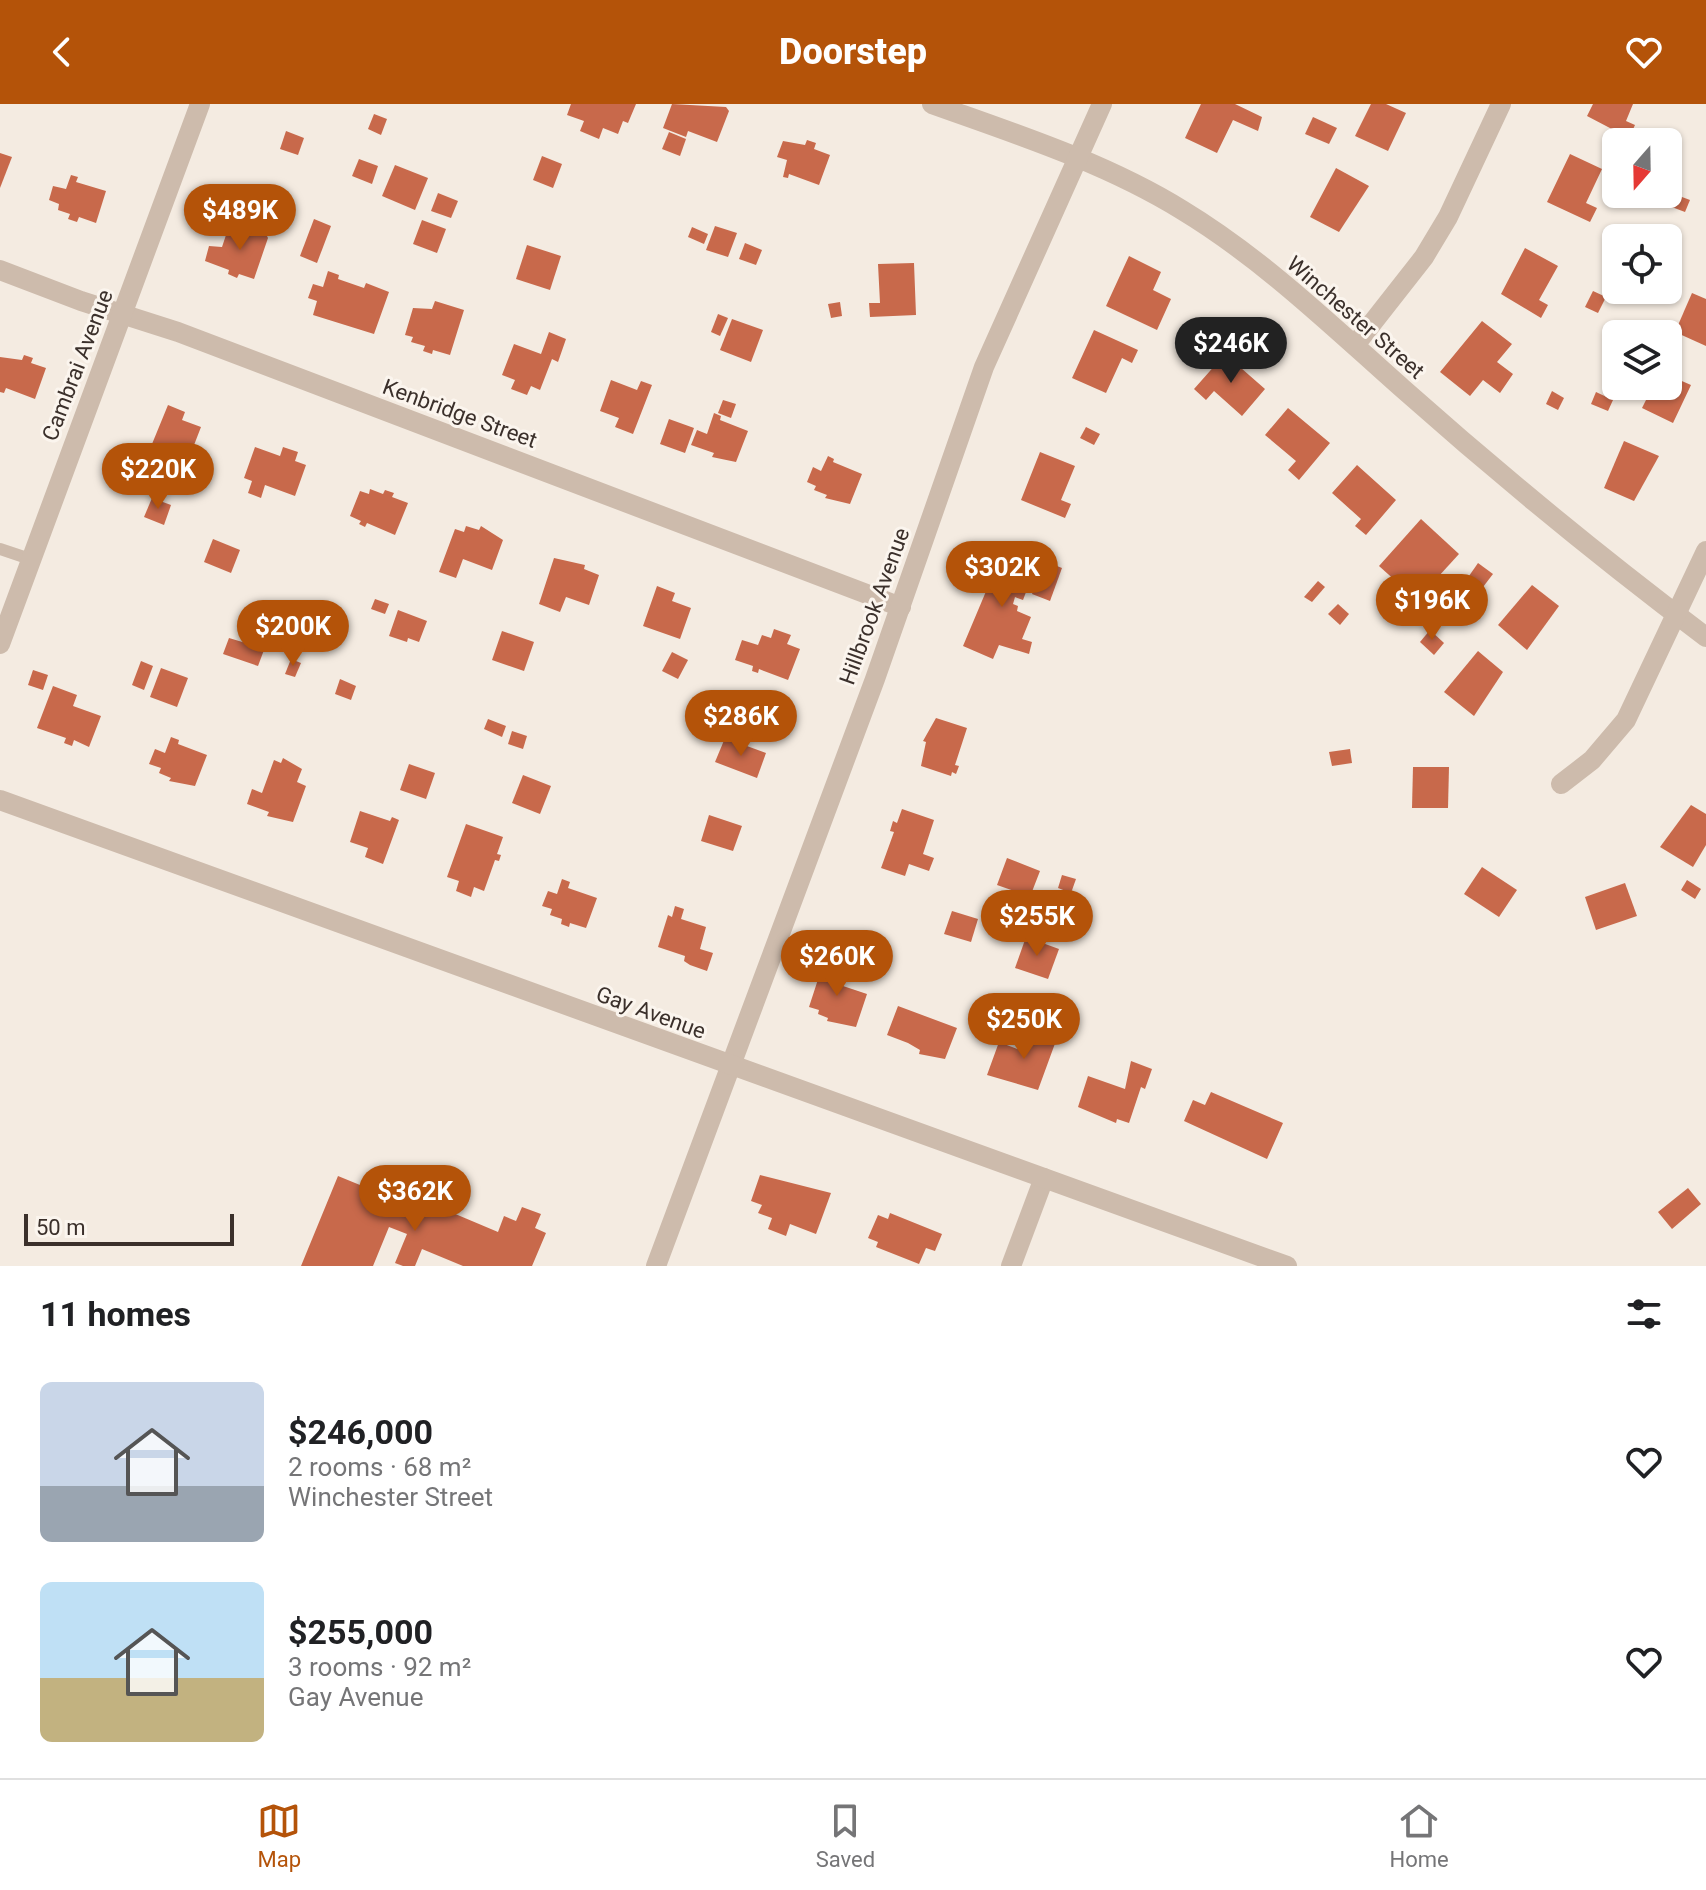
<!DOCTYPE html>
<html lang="en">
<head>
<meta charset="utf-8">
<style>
	:root { --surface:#fff; --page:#f2f2f2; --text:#202124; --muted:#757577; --line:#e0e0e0; --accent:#b45309 }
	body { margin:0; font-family:Roboto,sans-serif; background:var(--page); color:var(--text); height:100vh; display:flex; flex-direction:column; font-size:30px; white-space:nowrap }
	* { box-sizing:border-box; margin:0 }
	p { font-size:26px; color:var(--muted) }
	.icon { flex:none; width:44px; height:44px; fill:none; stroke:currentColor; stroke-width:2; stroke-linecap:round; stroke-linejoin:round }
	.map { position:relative; height:1162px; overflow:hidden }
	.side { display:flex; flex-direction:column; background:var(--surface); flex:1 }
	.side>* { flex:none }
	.needle { width:52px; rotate:200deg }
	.fabs { position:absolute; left:1602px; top:24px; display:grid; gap:16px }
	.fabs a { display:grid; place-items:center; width:80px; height:80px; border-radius:12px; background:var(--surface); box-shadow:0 2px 6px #0004; font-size:40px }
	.scale { position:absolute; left:24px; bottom:20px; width:210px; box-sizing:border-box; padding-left:8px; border:4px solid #3b302b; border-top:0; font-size:22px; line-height:28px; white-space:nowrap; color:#3b302b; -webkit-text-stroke:6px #fbf5ee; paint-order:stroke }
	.price { position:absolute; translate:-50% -68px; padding:0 18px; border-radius:28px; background:var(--accent); color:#fff; font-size:26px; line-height:52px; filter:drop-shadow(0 2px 4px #0008) }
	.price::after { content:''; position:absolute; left:50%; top:48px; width:24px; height:18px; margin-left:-12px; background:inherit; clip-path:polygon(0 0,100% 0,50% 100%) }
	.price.current { background:#222; color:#fff }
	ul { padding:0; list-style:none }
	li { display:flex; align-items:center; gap:24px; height:200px; padding:0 40px }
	li span { display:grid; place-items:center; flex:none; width:224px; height:160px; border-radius:12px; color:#555 }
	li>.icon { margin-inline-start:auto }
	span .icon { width:96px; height:96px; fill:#fffc; stroke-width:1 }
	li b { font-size:34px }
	h2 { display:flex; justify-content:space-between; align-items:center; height:96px; padding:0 40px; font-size:34px }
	header { display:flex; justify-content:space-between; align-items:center; height:104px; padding:0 40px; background:var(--accent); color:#fff; font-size:36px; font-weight:800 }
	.tab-bar { display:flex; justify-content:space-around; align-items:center; height:112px; border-top:2px solid var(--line); background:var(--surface); font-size:22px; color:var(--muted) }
	.tab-bar a { display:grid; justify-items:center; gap:4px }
	.tab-bar .current { color:var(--accent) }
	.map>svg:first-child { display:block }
	.building { fill:#c8694b }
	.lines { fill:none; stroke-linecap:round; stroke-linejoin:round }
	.service { stroke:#cdbbac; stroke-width:12 }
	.minor { stroke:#cdbbac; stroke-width:20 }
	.tertiary { stroke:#cdbbac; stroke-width:20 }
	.labels { text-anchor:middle; stroke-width:6; stroke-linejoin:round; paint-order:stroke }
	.street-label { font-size:22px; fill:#3b302b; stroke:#fbf5ee }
</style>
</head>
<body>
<header><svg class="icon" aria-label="back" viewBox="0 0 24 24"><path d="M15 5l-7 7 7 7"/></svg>Doorstep<svg class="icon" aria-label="heart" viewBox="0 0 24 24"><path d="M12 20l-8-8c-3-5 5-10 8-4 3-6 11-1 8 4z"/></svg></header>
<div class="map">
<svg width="1706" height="1162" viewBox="0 0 1706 1162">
	<rect width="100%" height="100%" fill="#f4ebe1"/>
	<!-- building -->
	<g class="building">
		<polygon points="571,0 636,0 628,19 623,17 618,30 603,24 599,35 580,27 584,17 567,11"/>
		<polygon points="672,0 726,3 729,7 717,38 688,27 686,33 663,24"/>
		<polygon points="1201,0 1235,0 1262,13 1258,27 1233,16 1217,49 1185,34"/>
		<polygon points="1371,0 1386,0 1406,9 1388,47 1355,32"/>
		<polygon points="1593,0 1633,0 1626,17 1635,21 1629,34 1587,12"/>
		<polygon points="374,10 387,15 381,31 368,25"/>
		<polygon points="1313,13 1337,24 1329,40 1305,30"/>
		<polygon points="286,27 304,34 298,51 280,45"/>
		<polygon points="669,28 686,35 680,52 662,45"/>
		<polygon points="807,36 816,39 814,45 830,51 819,81 789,70 788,74 783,73 787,56 777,53 783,37 805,41"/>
		<polygon points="0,49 12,53 0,84"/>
		<polygon points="1570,50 1602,65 1586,99 1597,104 1590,118 1547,98"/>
		<polygon points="542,52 562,60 553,84 533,76"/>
		<polygon points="359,55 378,62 372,80 352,72"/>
		<polygon points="395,61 428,74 415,106 382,92"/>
		<polygon points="1336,64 1369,82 1339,128 1310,113"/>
		<polygon points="71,71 78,73 76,78 106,87 96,119 79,113 77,118 68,115 70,110 58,106 59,100 49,96 53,82 66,85"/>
		<polygon points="438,89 458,97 451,114 431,107"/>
		<polygon points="1674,90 1690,96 1685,108 1669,102"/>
		<polygon points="314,115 331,122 317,159 300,152"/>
		<polygon points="422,116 446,125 437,149 413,140"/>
		<polygon points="240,120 266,130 268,134 254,175 239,170 237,174 228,170 229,166 205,157 209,142 222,143 228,125 237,129"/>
		<polygon points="715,122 737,129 728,153 706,146"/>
		<polygon points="692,123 708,130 704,140 688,133"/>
		<polygon points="745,139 762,146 756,161 739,155"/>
		<polygon points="527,141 561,152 550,186 516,175"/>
		<polygon points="1525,144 1558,162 1539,196 1548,201 1541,214 1501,190"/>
		<polygon points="1129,152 1161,168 1153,186 1171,195 1157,226 1106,202"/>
		<polygon points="914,159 916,211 870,213 869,199 880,199 878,160"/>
		<polygon points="328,167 339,171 338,175 364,184 366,179 389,188 374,230 313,211 317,197 308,194 313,180 323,183"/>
		<polygon points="1593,187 1606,193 1598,209 1585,203"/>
		<polygon points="1692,189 1706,195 1706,242 1675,228"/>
		<polygon points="435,197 464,206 450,251 433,246 432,250 423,247 425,242 411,238 413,233 405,231 413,204 432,205"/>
		<polygon points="840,198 842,212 831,214 828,200"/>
		<polygon points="718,210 728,214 720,232 711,228"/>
		<polygon points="732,215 763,226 751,258 720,246"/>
		<polygon points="1482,217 1512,240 1497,258 1513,270 1500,289 1483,276 1470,292 1440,268"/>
		<polygon points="1187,223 1198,228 1192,240 1181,234"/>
		<polygon points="1094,226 1138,246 1132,259 1122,254 1106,289 1072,274"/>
		<polygon points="549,228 566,235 558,258 552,255 540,286 531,282 527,291 511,285 515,276 502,271 514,240 541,250"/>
		<polygon points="1225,250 1265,285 1242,312 1214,287 1206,296 1194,285"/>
		<polygon points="24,251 33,254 31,259 46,264 35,295 6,284 4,289 0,288 0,253 22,256"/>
		<polygon points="1668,271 1691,281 1673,319 1642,304 1653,282 1668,282"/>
		<polygon points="611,276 637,286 641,277 652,281 633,330 615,323 619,314 600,307"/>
		<polygon points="1552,287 1564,294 1558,306 1546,300"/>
		<polygon points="1596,288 1613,296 1608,307 1591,300"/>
		<polygon points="723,296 736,300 731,314 718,309"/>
		<polygon points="168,301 185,308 182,316 201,323 189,354 152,340"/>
		<polygon points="1288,304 1330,339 1299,376 1288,366 1296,357 1265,331"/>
		<polygon points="714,309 721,312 720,316 748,327 736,358 712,353 714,349 691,341 697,326 707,330"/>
		<polygon points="669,315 694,324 685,349 660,340"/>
		<polygon points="1086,323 1100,330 1094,341 1080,334"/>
		<polygon points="1624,337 1659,352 1634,397 1604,384"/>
		<polygon points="255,343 280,352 283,343 298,348 295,357 306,361 295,392 265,381 261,394 248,389 252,377 244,374"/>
		<polygon points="1040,348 1075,362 1061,396 1071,400 1065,414 1021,396"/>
		<polygon points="828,352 834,355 833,358 862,370 850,400 825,394 827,391 814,386 816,382 807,378 813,363 821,367"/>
		<polygon points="1357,361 1396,396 1366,431 1355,422 1361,415 1332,389"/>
		<polygon points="370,385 383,390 385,386 394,389 392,393 408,399 395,431 367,419 365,423 359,420 361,417 350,412 360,387 369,390"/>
		<polygon points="152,394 171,401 164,421 144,413"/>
		<polygon points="1421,415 1459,450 1417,496 1379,462"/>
		<polygon points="466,422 479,426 481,422 503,436 492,466 463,455 456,474 439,468 455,425 464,428"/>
		<polygon points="213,435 240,446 231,469 204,458"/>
		<polygon points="997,447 1036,462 1023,496 1015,493 1013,500 1018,502 1017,507 1031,513 1022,535 1032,538 1029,550 999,541 993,555 963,542 987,485 983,483"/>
		<polygon points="554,454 585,461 584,465 599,471 589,501 566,493 560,508 539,500"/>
		<polygon points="1044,457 1062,464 1050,497 1032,490"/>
		<polygon points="1478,459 1493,470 1483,483 1469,472"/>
		<polygon points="1470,476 1480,484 1470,497 1460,490"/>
		<polygon points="1318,477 1325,483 1312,498 1304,493"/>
		<polygon points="1532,481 1559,502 1527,546 1498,521"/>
		<polygon points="657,482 675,489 672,497 691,504 680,535 643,522"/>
		<polygon points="375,495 389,500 385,510 371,505"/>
		<polygon points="1338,500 1349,510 1340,521 1328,510"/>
		<polygon points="398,506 427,517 419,538 408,534 407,538 389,532"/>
		<polygon points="774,525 791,531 787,540 800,545 788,576 759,565 758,569 752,567 753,562 735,556 742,536 758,541 762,531 771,534"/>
		<polygon points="1430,526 1444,539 1434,551 1420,538"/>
		<polygon points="502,527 534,538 524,567 492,556"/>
		<polygon points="252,533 267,538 258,562 223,550 229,534 249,540"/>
		<polygon points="1478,547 1503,568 1474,612 1444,588"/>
		<polygon points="672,548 688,556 678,575 662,567"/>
		<polygon points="291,555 301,559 295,573 285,570"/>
		<polygon points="141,557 153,562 144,586 132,581"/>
		<polygon points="161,564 188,574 177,603 150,593"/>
		<polygon points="33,566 48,571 43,586 28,581"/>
		<polygon points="340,575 356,582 351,596 335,590"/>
		<polygon points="53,582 77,591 73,602 101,612 89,643 74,636 72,642 64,639 66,634 37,624"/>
		<polygon points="936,614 967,624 955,661 959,662 956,670 952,668 951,672 921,662 926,638 923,637"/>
		<polygon points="488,615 506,622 502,633 484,625"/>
		<polygon points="512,627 527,632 523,645 508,640"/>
		<polygon points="171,633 179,636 178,640 207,651 195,682 169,677 171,674 159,669 161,664 149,660 155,645 165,649"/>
		<polygon points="725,634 766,649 757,674 715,658"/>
		<polygon points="1350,645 1352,659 1332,662 1329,648"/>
		<polygon points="283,654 302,665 297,678 306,682 293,718 267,712 269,708 247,700 252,685 262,689 274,656 281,659"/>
		<polygon points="409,660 435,669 426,695 400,686"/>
		<polygon points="1413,663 1449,663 1448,704 1412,704"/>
		<polygon points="523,671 551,682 540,710 512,699"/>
		<polygon points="1691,701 1706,710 1706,741 1693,763 1660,743"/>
		<polygon points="902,705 934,716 923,750 934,754 929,767 909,760 905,772 881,764 894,728 890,727 893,717 897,719"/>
		<polygon points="360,707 390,717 392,713 399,716 383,760 365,753 368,744 350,738"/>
		<polygon points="709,711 742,722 733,747 701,737"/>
		<polygon points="466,720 503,733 497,750 501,751 499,757 495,756 484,787 474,783 471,793 456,787 459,777 447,773"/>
		<polygon points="1007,754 1040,767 1021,816 1008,811 1017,788 997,781"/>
		<polygon points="1482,763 1517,786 1499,813 1464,790"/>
		<polygon points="1062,771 1076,775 1071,789 1058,784"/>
		<polygon points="562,775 570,778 568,784 597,794 586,824 570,819 569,823 561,820 562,815 550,811 552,805 542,802 548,787 557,790"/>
		<polygon points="1687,776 1701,785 1695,795 1681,786"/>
		<polygon points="1625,779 1637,812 1596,826 1585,793"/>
		<polygon points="675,802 684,805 681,815 706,823 700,845 713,849 707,867 690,861 684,857 685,852 658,843 668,811 672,813"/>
		<polygon points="952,807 978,815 971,838 944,830"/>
		<polygon points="1026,833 1059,845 1048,875 1015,864"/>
		<polygon points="823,860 845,867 840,881 867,890 856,923 827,917 828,914 818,910 819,906 809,903"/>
		<polygon points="898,902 957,924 945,955 919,950 920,946 908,939 887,931"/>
		<polygon points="1031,924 1057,934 1038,986 987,971 999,938 1023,947"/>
		<polygon points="1131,957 1152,965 1145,985 1141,983 1129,1019 1117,1015 1116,1019 1078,1003 1088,972 1125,985"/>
		<polygon points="1211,988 1283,1019 1267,1055 1184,1017 1193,996 1205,1001"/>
		<polygon points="760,1071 831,1089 816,1130 790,1120 786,1132 768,1125 772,1114 758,1109 762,1101 751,1097"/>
		<polygon points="338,1072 399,1097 396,1103 415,1111 424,1089 437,1095 434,1101 498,1128 504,1112 516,1117 522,1103 541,1110 535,1124 546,1129 532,1162 463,1162 422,1145 415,1162 403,1162 395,1159 407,1130 389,1123 373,1162 301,1162"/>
		<polygon points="1688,1084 1701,1100 1672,1125 1658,1108"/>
		<polygon points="890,1109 942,1130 935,1147 926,1144 919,1160 876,1143 878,1138 868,1134 878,1111 888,1115"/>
	</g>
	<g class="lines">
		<!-- service -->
		<polyline class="service" points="0,445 30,455"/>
		<!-- minor -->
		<g class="minor">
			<path d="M 932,0 C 1016,30 1106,59 1182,106 C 1263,155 1332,222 1402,284 C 1500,371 1601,454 1706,533"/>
			<polyline points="0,166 81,197 178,228 901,503"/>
			<polyline points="1355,241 1424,153 1448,113 1501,0"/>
			<polyline points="0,540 200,0"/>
			<polyline points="1561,680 1592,656 1626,616 1706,447"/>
			<polyline points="656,1162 875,575 984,263 1102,0"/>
			<polyline points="1011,1162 1044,1074"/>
		</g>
		<!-- tertiary -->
		<polyline class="tertiary" points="0,696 1287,1162"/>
	</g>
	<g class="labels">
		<!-- street labels -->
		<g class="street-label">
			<text transform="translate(1356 213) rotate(41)" y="8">Winchester Street</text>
			<text transform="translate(77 261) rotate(-69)" y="8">Cambrai Avenue</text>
			<text transform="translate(460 309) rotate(20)" y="8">Kenbridge Street</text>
			<text transform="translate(874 502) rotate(-70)" y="8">Hillbrook Avenue</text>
			<text transform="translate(651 908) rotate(20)" y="8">Gay Avenue</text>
		</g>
	</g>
</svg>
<div class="fabs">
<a><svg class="needle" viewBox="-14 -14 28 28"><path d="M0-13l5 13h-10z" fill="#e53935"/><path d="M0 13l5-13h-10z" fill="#757577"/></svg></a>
<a><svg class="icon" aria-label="locate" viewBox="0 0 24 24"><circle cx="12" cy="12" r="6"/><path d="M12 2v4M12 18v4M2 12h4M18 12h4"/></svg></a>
<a><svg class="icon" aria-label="layers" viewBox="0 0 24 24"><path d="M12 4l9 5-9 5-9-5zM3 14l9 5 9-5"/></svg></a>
</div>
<div class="scale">50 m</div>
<b class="price" style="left:240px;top:148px">$489K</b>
<b class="price current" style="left:1231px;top:281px">$246K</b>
<b class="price" style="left:158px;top:407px">$220K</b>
<b class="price" style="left:1002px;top:505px">$302K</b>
<b class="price" style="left:1432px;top:538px">$196K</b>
<b class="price" style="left:293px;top:564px">$200K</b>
<b class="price" style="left:741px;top:654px">$286K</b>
<b class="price" style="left:1037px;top:854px">$255K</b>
<b class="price" style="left:837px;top:894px">$260K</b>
<b class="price" style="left:1024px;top:957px">$250K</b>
<b class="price" style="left:415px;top:1129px">$362K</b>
</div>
<section class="side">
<h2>11 homes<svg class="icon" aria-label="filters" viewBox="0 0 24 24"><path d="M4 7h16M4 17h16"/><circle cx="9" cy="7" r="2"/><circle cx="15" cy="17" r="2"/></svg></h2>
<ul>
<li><span style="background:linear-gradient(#c9d6e8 65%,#9aa5b1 0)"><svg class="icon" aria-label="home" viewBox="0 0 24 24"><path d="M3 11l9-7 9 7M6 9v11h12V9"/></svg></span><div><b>$246,000</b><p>2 rooms · 68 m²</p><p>Winchester Street</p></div><svg class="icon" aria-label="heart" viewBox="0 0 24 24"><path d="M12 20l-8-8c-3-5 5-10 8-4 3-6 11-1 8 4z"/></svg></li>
<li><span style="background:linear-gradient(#bfe0f5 60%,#c2b280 0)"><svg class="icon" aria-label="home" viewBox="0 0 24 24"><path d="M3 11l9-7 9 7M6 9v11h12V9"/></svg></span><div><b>$255,000</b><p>3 rooms · 92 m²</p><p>Gay Avenue</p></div><svg class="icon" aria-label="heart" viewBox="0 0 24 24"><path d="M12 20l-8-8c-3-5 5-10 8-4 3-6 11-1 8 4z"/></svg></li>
</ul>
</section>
<nav class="tab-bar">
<a class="current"><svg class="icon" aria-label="map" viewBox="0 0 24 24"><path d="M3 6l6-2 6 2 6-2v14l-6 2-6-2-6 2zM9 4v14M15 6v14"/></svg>Map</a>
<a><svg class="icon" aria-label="saved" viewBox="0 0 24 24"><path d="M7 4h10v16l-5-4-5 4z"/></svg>Saved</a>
<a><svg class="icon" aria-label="home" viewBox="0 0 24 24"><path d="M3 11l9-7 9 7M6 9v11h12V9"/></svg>Home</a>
</nav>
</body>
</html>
